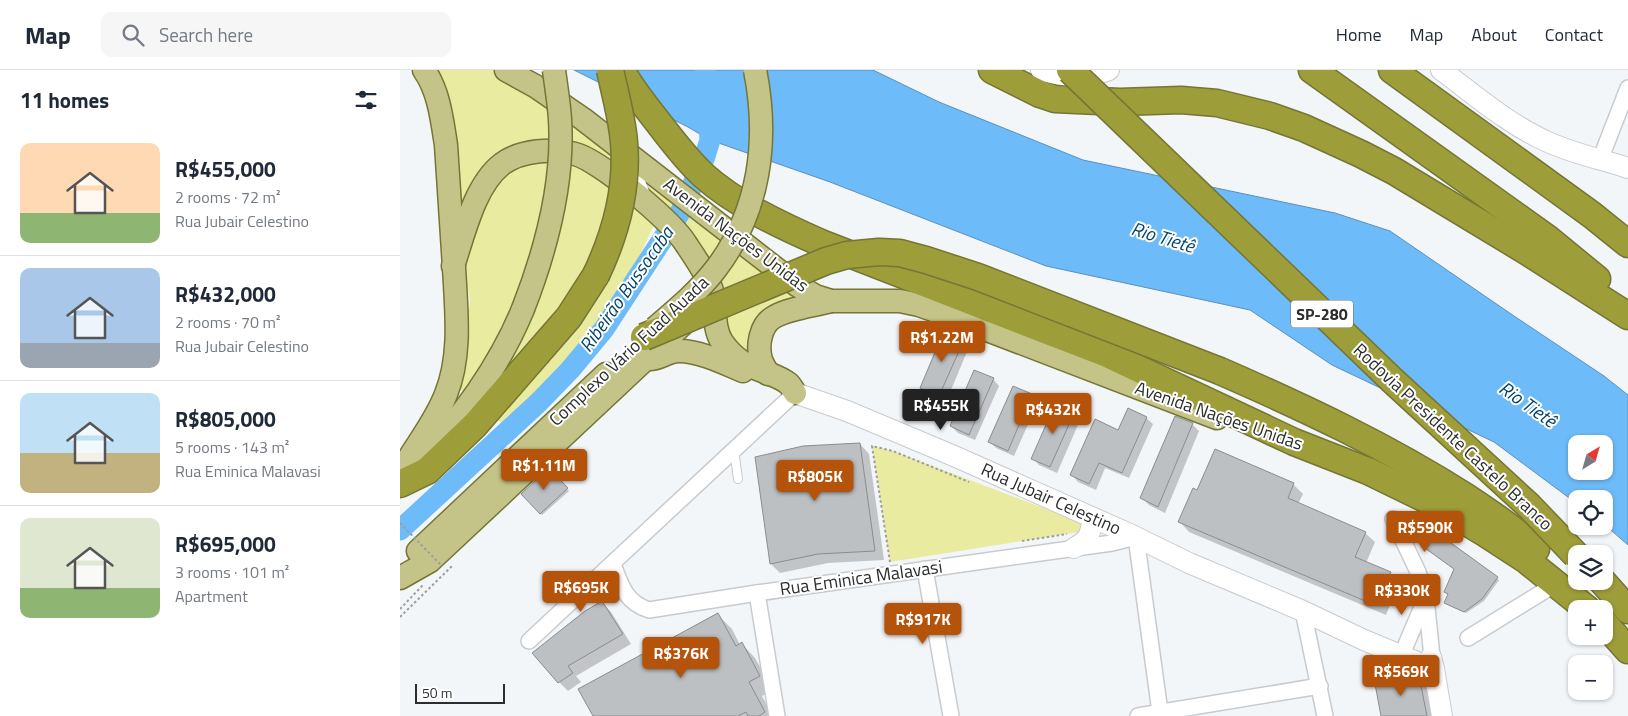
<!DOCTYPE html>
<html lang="en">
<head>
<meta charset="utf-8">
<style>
	:root { --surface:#fff; --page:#f6f6f7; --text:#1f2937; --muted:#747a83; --line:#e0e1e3; --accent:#b45309 }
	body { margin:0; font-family:"Titillium Web",sans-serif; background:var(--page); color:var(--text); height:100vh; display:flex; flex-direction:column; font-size:19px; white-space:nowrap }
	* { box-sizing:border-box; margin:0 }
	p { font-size:16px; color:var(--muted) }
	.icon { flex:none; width:28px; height:28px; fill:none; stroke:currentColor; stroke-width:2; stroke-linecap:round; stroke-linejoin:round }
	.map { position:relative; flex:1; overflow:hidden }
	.details { display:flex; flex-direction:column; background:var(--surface); width:400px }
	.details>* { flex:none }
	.needle { width:32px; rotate:37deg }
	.fabs { position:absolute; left:1168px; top:365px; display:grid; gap:10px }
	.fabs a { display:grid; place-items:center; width:45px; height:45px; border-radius:10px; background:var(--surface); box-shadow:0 1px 4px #0004; font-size:25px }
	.scale { position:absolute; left:15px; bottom:12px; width:90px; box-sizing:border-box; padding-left:5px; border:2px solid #2c2d2e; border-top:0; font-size:14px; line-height:18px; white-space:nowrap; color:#2c2d2e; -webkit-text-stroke:4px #fff; paint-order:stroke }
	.price { position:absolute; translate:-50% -42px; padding:0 11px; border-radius:5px; background:var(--accent); color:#fff; font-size:16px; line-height:32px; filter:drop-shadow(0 1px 2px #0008) }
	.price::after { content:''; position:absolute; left:50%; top:30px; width:15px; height:11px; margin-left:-8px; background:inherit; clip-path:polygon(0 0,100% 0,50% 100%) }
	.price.selected { background:#222; color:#fff }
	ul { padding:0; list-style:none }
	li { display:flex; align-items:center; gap:15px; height:125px; padding:0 20px }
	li+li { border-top:1px solid var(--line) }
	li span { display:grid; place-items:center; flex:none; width:140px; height:100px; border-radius:10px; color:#555 }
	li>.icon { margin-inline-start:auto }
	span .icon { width:60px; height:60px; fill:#fffc; stroke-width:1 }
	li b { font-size:21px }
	h2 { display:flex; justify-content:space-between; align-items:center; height:60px; padding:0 20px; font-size:21px }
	header { display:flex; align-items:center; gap:30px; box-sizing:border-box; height:70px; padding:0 25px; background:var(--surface); border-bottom:1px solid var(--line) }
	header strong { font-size:24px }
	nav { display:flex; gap:28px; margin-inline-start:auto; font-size:18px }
	.search { width:350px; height:45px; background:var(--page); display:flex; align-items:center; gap:12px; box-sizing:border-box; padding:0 18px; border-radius:10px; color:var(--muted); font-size:19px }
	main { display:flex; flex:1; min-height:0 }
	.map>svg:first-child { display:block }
	.green { fill:#e9eba0 }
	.water { fill:#6dbbf9; stroke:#5a90bc; fill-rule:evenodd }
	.shadow { fill:#0003 }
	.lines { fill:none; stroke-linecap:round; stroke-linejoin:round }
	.river { stroke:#6dbbf9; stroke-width:21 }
	.building { fill:#bdc0c3; stroke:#8a8d90 }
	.lane-casing { stroke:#c8cbce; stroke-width:10 }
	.street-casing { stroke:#c8cbce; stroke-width:18 }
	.secondary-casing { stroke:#c8cbce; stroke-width:22 }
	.primary-casing { stroke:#757635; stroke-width:25 }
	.highway-casing { stroke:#757635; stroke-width:29 }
	.path { stroke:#9b9da0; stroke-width:2; stroke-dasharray:2.5 2.5; stroke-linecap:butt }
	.lane { stroke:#fff; stroke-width:8 }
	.street { stroke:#fff; stroke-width:15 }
	.secondary { stroke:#fff; stroke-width:20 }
	.primary { stroke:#c4c488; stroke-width:22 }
	.highway { stroke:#9d9d39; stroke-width:26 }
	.primary-bridge-casing { stroke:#757635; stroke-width:25; stroke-linecap:butt }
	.highway-bridge-casing { stroke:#757635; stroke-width:29; stroke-linecap:butt }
	.path-bridge { stroke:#9b9da0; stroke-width:2; stroke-dasharray:2.5 2.5; stroke-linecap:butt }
	.primary-bridge { stroke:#c4c488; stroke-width:22 }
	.highway-bridge { stroke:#9d9d39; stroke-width:26 }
	.labels { text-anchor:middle; stroke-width:4; stroke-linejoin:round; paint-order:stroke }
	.shield { fill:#fff; stroke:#6b6c6d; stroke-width:1 }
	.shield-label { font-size:16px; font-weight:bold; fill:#2c2d2e }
	.street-label { font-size:18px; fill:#2c2d2e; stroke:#fff }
	.water-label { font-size:19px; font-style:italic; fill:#03436a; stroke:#fff }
</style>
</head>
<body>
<header>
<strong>Map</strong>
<div class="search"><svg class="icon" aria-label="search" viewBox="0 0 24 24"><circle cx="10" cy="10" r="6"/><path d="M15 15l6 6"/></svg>Search here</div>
<nav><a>Home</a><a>Map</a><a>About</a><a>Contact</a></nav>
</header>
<main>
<section class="details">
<h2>11 homes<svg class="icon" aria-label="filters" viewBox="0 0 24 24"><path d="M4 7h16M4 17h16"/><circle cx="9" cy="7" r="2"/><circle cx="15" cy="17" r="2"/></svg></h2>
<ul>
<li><span style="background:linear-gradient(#ffd9b3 70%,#8fb573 0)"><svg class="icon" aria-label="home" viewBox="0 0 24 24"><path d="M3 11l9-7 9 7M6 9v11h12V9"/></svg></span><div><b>R$455,000</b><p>2 rooms · 72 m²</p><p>Rua Jubair Celestino</p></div></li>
<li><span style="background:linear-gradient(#a9c7e8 75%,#9aa5b1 0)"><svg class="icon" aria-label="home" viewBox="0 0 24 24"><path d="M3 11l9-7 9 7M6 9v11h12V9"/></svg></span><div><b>R$432,000</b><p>2 rooms · 70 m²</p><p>Rua Jubair Celestino</p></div></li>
<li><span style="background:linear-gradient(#bfe0f5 60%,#c2b280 0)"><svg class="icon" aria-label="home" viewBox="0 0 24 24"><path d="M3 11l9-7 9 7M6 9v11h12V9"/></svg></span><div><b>R$805,000</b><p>5 rooms · 143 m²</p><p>Rua Eminica Malavasi</p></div></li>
<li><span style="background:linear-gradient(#dfe7d0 70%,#8fb573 0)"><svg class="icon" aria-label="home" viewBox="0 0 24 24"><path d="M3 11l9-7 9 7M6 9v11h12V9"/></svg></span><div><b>R$695,000</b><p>3 rooms · 101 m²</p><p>Apartment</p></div></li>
</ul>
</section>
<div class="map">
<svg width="1228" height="646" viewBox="0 0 1228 646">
	<rect width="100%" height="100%" fill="#f3f6f9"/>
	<!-- green -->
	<g class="green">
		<polygon points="24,0 106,0 415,226 373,248 361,290 328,280 312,224 259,144 224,220 165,297 105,356 60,319 70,230"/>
		<polygon points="472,376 493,381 686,454 679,462 490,492"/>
	</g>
	<!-- water -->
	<path class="water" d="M 174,0 L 473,0 L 539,32 L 683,90 L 935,143 L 990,161 L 1114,246 L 1204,306 L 1228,325 L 1228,475 L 1204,454 L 1204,429 L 1176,429 L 1176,433 L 1094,372 L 932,295 L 850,240 L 646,196 L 430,112 L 310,70 L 288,57 ZM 1176,374 L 1204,374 L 1204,401 L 1176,401 Z"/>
	<!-- shadow -->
	<g class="shadow">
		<polygon points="563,271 569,277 546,332 528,324 521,317"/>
		<polygon points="593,309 599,316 575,370 558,363 551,356"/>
		<polygon points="614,317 632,325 638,332 614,386 596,378 590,372"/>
		<polygon points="674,342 681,348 657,403 639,395 633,388"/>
		<polygon points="746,348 753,354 729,408 705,398 696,420 678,412 672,405"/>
		<polygon points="792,354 799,361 765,443 749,435 742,428"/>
		<polygon points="460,374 469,384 484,490 428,493 380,503 371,494"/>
		<polygon points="149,400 169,421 142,445 122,424"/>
		<polygon points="893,414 903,424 898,434 965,463 975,472 966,493 990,503 999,512 986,545 789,462 780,452 797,422"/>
		<polygon points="1055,499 1097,508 1099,510 1084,531 1066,543 1046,533 1049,525 1045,522"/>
		<polygon points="202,532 211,542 231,574 176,606 181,612 168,621 159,612"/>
		<polygon points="318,545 332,559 340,575 342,574 355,588 373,620 362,626 373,646 195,646"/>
		<polygon points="1019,607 1026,614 1032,646 982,646"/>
	</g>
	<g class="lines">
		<!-- river -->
		<polyline class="river" points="0,460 138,333 170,300 204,259 232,216 281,141 304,89 310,70 305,0"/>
	</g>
	<!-- building -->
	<g class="building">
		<polygon points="544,261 564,270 539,326 520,318"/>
		<polygon points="574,300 594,308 569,365 550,356"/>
		<polygon points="613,316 632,324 608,381 588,372"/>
		<polygon points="656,332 675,341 650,397 631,389"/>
		<polygon points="728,338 747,347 722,403 699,393 689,414 670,405 695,349 718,360"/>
		<polygon points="775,346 793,353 758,437 740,428"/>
		<polygon points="460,373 475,481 418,484 370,494 355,387 403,376"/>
		<polygon points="815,379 894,413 888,428 966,462 955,487 991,502 977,536 778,452 793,418 797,420"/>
		<polygon points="149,398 168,418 140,444 121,424"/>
		<polygon points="1033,460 1098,507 1082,529 1064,542 1044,533 1048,524 1044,522 1054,499 1022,476"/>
		<polygon points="202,531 223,564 168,596 173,603 158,613 132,583 185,541"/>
		<polygon points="318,543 336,576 342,572 360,606 349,612 365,642 359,646 348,646 346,642 338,646 193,646 178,619"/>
		<polygon points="1014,604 1019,606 1027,646 981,646 975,614"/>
	</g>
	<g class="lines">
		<defs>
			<g id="lane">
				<polyline points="236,98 245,122"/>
				<polyline points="334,380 338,409"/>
			</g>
			<g id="street">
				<polyline points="1200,90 1228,18"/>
				<polyline points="993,449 1018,502 1026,528 1032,587"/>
				<polyline points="736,467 760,642"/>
				<path d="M 213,494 C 221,515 225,532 249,540 L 357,523 L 712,473 L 728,469 L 732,465"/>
				<polyline points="525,499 551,646"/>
				<polyline points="357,523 377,646"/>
				<polyline points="903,541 925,646"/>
				<polyline points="1068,568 1157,513"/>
				<polyline points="129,571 395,323"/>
				<polyline points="1005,577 1025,530"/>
				<polyline points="738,646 920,616"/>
			</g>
			<g id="secondary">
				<path d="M 641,0 C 664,8 686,8 709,0"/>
				<path d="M 1041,0 C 1075,25 1109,55 1148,72 C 1174,84 1201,89 1228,98"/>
				<polyline points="395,323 447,341 554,386 732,465 789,493 903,541 964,570 1034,599"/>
				<path d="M 674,478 C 690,469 690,465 693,448"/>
				<polyline points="1031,587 1034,599 1042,646"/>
			</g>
			<g id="primary">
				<polyline points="106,0 135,16 183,49 397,215 415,226 431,231 500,231 519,235 556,248 817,348"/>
				<path d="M 53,196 C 64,164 74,116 102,94 C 121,80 152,78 175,84 C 199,90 272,151 286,174 C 296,189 308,206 313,224 C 316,240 313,258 322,272 C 327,279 333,286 341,291 C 353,300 378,304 389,314 C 391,316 393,320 395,323"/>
				<path d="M 248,289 C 259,290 267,281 279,281 C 300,281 324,293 343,301"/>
				<path d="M 368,304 C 366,299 363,295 361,290 C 357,276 360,255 374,247 C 390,238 413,236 431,231"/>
				<path d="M 18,394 C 62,348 99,297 123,239"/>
				<path d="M 0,403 C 15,376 35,353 46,324 C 62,284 56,239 54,197 C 51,156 49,116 46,75 C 42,50 39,21 24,0"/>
				<polyline points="18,481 206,304"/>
				<polyline points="0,508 30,491 283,254"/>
			</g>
			<g id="highway">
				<path d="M 221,0 C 232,20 247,38 261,56 C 274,73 287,90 303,105 C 335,134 382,156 421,173 L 707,284 L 894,372 L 968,401 L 1040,436 L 1085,463 L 1125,489 L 1187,539"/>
				<polyline points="592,0 640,24 655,29 720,32 781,30 817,33 870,46 904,58 961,84 994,101 1123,179 1228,246"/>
				<polyline points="912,0 1147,168 1197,209"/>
				<polyline points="992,0 1192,145 1228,174"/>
				<path d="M 820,301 C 905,338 988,377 1066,427 C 1090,443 1114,459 1136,479"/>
				<polyline points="0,414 27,401 75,355 169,247 196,205"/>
				<polyline points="1202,511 1228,540"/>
				<polyline points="1204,553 1228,580"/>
			</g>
		</defs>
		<!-- lane casing -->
		<use href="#lane" class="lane-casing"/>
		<!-- street casing -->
		<use href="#street" class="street-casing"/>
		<!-- secondary casing -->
		<use href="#secondary" class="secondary-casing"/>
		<!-- primary casing -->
		<use href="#primary" class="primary-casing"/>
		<!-- highway casing -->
		<use href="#highway" class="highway-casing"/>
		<!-- path -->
		<g class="path">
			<polyline points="622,471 667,464"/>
			<polyline points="490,492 472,376 493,381 569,412"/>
			<polyline points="0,539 23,515"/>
			<polyline points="0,547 52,496"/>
		</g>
		<!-- lane -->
		<use href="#lane" class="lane"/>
		<!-- street -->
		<use href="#street" class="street"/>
		<!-- secondary -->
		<use href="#secondary" class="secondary"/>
		<!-- primary -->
		<use href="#primary" class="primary"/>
		<!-- highway -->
		<use href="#highway" class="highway"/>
		<defs>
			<g id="primary-bridge">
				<path d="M 123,239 C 146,180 164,113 160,49 C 159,33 156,16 154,0"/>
				<path d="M 255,258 C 276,240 298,222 315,200 C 360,142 369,70 355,0"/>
			</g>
			<g id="highway-bridge">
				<polyline points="670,0 992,310 1129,436 1176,485"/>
				<path d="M 196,205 C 216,163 228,119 224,72 C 222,48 215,23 210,0"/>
				<polyline points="244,267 426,191 447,185 479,182 500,183 526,190 578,207 820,301"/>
			</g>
		</defs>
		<!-- primary-bridge casing -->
		<use href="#primary-bridge" class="primary-bridge-casing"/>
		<!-- highway-bridge casing -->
		<use href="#highway-bridge" class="highway-bridge-casing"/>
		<!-- path-bridge -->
		<polyline class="path-bridge" points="0,453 42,496"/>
		<!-- primary-bridge -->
		<use href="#primary-bridge" class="primary-bridge"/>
		<!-- highway-bridge -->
		<use href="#highway-bridge" class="highway-bridge"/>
	</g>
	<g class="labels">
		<!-- shield labels -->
		<rect class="shield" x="891" y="230.5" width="62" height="27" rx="4"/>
		<g class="shield-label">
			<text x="922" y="250">SP-280</text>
		</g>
		<!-- street labels -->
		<g class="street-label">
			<text transform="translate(336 165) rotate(37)" y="6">Avenida Nações Unidas</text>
			<text transform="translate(229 281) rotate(-43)" y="6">Complexo Vário Fuad Auada</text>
			<text transform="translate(819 346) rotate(19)" y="6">Avenida Nações Unidas</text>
			<text transform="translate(1053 367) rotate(43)" y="6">Rodovia Presidente Castelo Branco</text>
			<text transform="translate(651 429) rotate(24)" y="6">Rua Jubair Celestino</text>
			<text transform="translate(461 508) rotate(-8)" y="6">Rua Eminica Malavasi</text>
		</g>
		<!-- water labels -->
		<g class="water-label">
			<text transform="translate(763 167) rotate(17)" y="7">Rio Tietê</text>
			<text transform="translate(226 219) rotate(-55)" y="7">Ribeirão Bussocaba</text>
			<text transform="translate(1128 334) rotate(35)" y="7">Rio Tietê</text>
		</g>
	</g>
</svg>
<div class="fabs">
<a><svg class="needle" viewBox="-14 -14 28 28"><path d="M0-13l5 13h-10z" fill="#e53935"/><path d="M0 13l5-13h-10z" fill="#747a83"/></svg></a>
<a><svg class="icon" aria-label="locate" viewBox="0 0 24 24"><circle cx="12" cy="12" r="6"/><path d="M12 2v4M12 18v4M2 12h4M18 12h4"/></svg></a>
<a><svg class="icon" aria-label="layers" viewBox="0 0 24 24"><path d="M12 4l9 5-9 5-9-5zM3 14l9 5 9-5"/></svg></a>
<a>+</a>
<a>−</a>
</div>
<div class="scale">50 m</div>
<b class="price" style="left:542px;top:293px">R$1.22M</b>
<b class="price selected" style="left:541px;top:361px">R$455K</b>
<b class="price" style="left:653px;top:365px">R$432K</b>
<b class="price" style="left:144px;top:421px">R$1.11M</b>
<b class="price" style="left:415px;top:432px">R$805K</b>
<b class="price" style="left:1025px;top:483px">R$590K</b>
<b class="price" style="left:181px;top:543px">R$695K</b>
<b class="price" style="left:1002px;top:546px">R$330K</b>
<b class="price" style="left:523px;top:575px">R$917K</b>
<b class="price" style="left:281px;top:609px">R$376K</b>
<b class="price" style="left:1001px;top:627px">R$569K</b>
</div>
</main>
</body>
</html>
